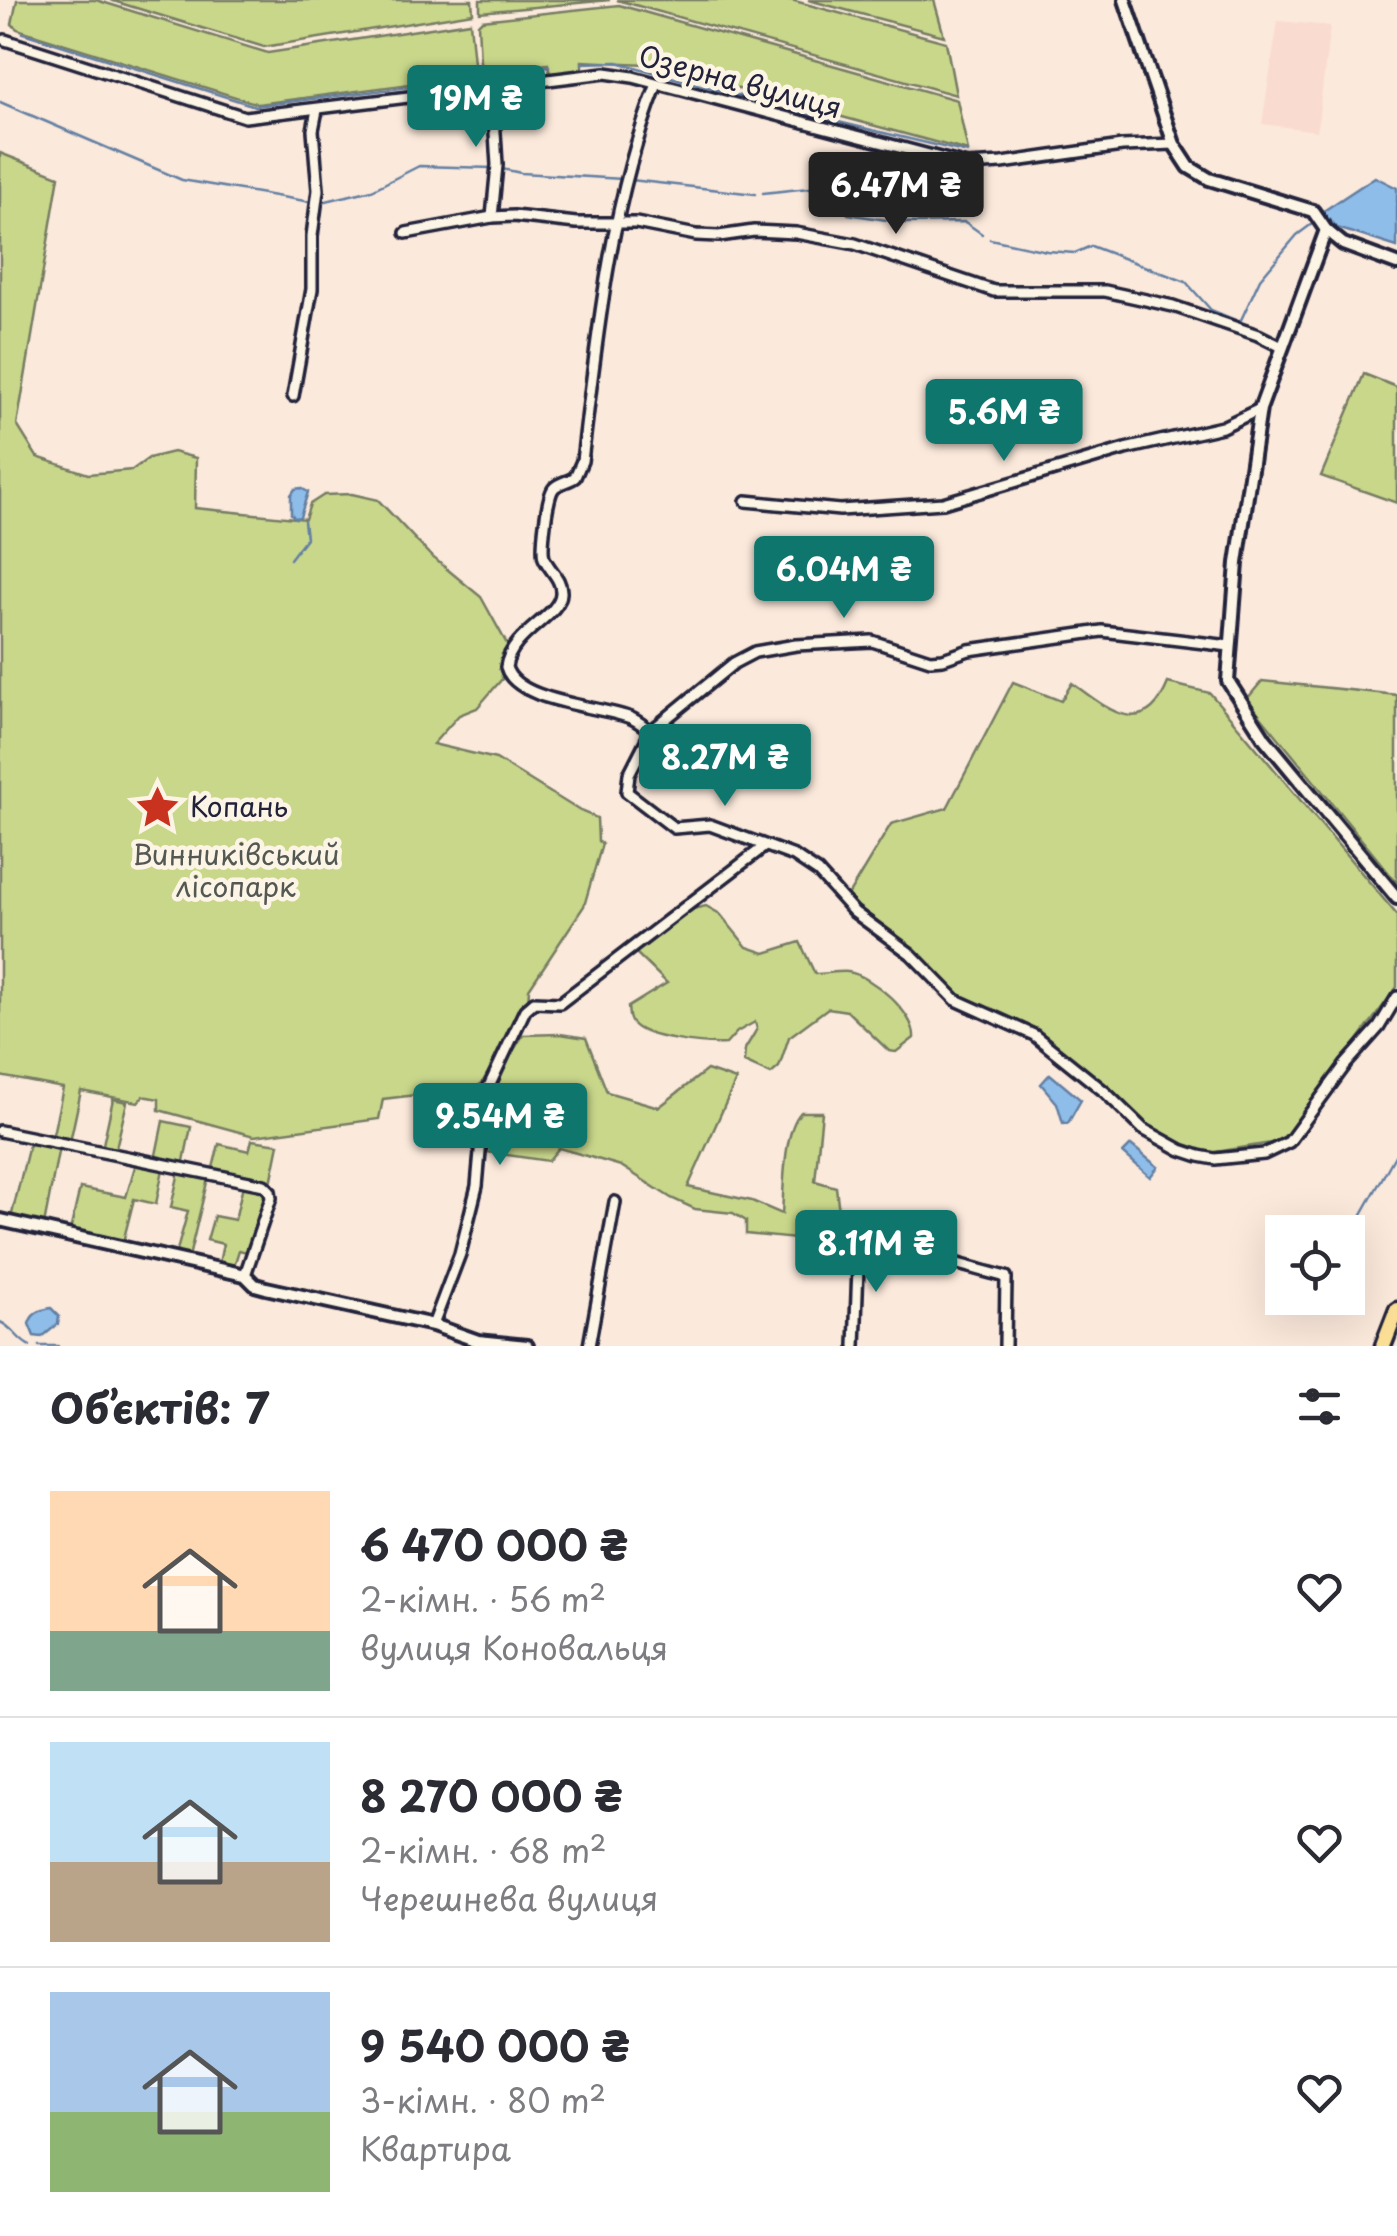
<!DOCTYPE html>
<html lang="uk">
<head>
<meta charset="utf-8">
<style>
	:root { --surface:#fff; --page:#f7f7f7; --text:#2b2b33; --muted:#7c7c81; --line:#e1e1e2; --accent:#0f766e }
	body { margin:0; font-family:"Playpen Sans",sans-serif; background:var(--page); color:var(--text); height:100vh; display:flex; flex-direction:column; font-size:38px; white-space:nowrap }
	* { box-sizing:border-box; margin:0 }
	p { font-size:32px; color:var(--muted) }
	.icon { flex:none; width:55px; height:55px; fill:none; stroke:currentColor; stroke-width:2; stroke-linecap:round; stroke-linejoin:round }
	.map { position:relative; height:1346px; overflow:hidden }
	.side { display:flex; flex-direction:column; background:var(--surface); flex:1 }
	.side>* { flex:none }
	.tools { position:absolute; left:1265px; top:1215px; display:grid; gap:20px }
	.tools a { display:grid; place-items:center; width:100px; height:100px; border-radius:0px; background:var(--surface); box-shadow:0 10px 40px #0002; font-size:50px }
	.price { position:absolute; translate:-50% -85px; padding:0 22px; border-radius:10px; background:var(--accent); color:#fff; font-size:32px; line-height:65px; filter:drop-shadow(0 2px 5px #0008) }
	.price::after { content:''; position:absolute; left:50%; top:60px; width:30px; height:22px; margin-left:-15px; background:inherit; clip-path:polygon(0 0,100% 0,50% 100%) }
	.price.current { background:#222; color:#fff }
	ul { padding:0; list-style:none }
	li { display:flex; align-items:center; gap:30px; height:250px; padding:0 50px }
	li+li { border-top:2px solid var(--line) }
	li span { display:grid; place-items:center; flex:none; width:280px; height:200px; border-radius:0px; color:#555 }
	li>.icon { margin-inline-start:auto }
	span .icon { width:120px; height:120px; fill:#fffc; stroke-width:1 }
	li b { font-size:42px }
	h2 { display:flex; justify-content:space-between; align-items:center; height:120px; padding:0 50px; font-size:42px }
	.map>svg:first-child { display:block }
	.built { fill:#fadbcf }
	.green { fill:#c9d78b; stroke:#767c63; stroke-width:2.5 }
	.water { fill:#8ebde9; stroke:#637fa3; stroke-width:2.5 }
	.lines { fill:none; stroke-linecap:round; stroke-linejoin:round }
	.stream { stroke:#637fa3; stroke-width:2.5 }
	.minor-casing { stroke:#22223b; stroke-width:16 }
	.tertiary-casing { stroke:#22223b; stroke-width:18 }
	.trunk-casing { stroke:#22223b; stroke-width:21 }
	.minor { stroke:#fcf5e5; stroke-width:9 }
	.tertiary { stroke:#fcf5e5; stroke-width:10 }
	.trunk { stroke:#fbdf96; stroke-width:14 }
	.labels { text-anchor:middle; stroke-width:9; stroke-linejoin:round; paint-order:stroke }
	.street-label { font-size:28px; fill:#22223b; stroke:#fcf5e5 }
	.poi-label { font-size:28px; fill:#22223b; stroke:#fcf5e5; text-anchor:start }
	.park-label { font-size:28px; fill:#545853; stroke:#fcf5e5 }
</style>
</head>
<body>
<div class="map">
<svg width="1397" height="1346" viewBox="0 0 1397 1346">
	<rect width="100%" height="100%" fill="#fbe9db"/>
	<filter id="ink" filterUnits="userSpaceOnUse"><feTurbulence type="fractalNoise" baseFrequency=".01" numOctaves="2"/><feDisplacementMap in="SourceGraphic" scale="20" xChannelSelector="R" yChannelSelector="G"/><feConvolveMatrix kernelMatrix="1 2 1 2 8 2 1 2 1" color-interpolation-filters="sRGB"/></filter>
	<g filter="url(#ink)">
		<!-- built -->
		<polygon class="built" points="1278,21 1330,26 1317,131 1262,124"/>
		<!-- green -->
		<g class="green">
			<polygon points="17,0 96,0 268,53 470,22 474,63 479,75 258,104 17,29 12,24"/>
			<polygon points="110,0 472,0 473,13 264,47"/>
			<polygon points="480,0 610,0 480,12"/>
			<polygon points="617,0 791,0 946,42 956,95"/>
			<polygon points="808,0 934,0 944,36"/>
			<polygon points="619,5 957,100 968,151 646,64 582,61 582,71 550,73 548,64 486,72 480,62 478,24 482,20"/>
			<polygon points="0,153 59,176 17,425 37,457 88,474 132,470 149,458 173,452 196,458 195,508 305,519 310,504 324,495 352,494 378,500 430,555 481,597 508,646 502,654 502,679 477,708 459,715 433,744 496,759 580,811 597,818 598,841 602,844 584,906 529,989 528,1005 482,1083 475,1088 383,1099 379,1119 254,1136 159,1110 159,1099 143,1096 138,1102 81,1091 70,1142 52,1139 63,1088 0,1076"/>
			<polygon points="1364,374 1397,387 1397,503 1321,476"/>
			<polygon points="1262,681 1397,695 1397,883 1247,699"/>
			<path d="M 1013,682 L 1061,701 L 1072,683 C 1105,707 1144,743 1168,683 L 1210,693 L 1397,915 L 1397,987 L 1291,1131 L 1277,1142 L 1210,1153 L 1187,1146 L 1160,1133 L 1142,1123 L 1108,1088 L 1035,1034 L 957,995 L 847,897 L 891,824 L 947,808 Z"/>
			<path d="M 706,906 L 720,914 L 747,947 L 765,953 L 800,942 L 815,974 C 826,974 838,971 848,972 C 871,975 916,1014 914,1038 L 896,1052 L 889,1051 L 847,1011 L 828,1008 L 789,1037 L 779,1067 L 771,1074 L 744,1062 L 745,1049 L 757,1029 L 755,1022 L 737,1032 L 726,1044 C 708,1045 643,1039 632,1023 C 628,1019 629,1013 628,1007 L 667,983 L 634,951 L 684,911 Z"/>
			<path d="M 560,1034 L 586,1038 L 607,1092 L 659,1107 L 707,1070 L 736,1080 L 688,1187 L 752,1201 L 782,1214 C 784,1188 783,1131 801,1112 L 822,1112 L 815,1181 L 836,1187 L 839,1212 L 835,1243 L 746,1234 L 746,1221 L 733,1213 L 695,1209 L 671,1198 L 621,1166 L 559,1148 L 548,1161 L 486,1152 L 488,1103 L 493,1084 L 523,1035 Z"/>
			<polygon points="113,1099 127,1102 115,1152 102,1149"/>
			<polygon points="163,1121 191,1127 183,1166 155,1160"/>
			<polygon points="252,1140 279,1144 271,1183 212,1172 219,1144 249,1151"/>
			<polygon points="30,1141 59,1147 44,1225 11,1218"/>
			<polygon points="136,1163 163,1169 156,1204 134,1199 123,1242 70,1231 80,1188 126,1197"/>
			<polygon points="179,1172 208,1178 189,1257 176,1254 188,1211 171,1207"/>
			<polygon points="243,1185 262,1188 266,1195 247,1252 239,1250 234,1266 219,1263 223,1244 207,1240 214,1216 235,1220"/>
		</g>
		<!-- water -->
		<g class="water">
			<polygon points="1375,177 1397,188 1397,247 1337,228 1322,212"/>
			<polygon points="301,488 308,492 300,517 295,518 291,514 291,495 295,489"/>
			<polygon points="1050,1074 1081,1100 1068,1123 1063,1123 1057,1103 1041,1084"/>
			<polygon points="1131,1145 1158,1167 1150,1177 1123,1153"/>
			<path d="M 51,1308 L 59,1316 L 58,1324 L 42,1337 L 34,1336 L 29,1324 C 32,1313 40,1310 51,1308 Z"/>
		</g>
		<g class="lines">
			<!-- stream -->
			<g class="stream">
				<polyline points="23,33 255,106 481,78"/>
				<polyline points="582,63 617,62 765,103"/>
				<polyline points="488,76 549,66"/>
				<polyline points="0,102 182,180 311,202"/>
				<polyline points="801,113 968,153"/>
				<polyline points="502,169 521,173 623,179"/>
				<polyline points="631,180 755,194"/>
				<polyline points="763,193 809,188 830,195 848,214 905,223 965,222 982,234"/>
				<polyline points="322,202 372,190 419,166 493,168"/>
				<polyline points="990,239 1047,251 1075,253 1091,246 1186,282 1211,310 1240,322 1260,279 1297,235 1316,221"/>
				<polyline points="290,559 306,538 304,521"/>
				<polyline points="1348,1239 1397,1152"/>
				<polyline points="1300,1309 1308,1298"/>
				<path d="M 0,1322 C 13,1327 17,1340 30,1346"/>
				<polyline points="39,1346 58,1346"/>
			</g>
			<defs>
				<g id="minor">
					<polyline points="5,40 245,117 605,73 633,77 967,165 1002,163 1122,146 1174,144"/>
					<polyline points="492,217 497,165 492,85"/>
					<polyline points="406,233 492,217 514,216 576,223 636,223 696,235 719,236 754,231 796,233 855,244 994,291 1105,291 1173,306 1258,335 1282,347"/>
					<polyline points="293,396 312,289 312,236 318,190 313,130 317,110"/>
					<polyline points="746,501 840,510 943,503 1125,449 1222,427 1260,409"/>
					<polyline points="1230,646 1102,631 969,650 943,659 930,660 872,641 796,645 755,652 734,663 651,731 629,774 627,792 674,828 710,825 794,856 818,872 854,912 911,954 956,1000 1034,1035 1105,1092 1143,1129 1181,1150 1199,1156 1215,1159 1264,1154 1289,1142 1346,1064 1379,1027 1397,997"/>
					<path d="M 651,731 C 645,727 638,721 631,718 C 601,706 515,702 506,667 C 511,632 560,617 561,593 C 562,579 549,570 544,558 C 541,549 547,494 554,488 C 558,483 570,481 575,477 L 582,461 C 597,335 610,204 657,84"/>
					<polyline points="0,1131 264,1185 270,1191 271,1198 245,1275"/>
					<polyline points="433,1325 460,1254 477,1186 485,1095 525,1010 534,1002 560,1003 765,846"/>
					<polyline points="589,1346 615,1202"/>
					<polyline points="855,1346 859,1242 873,1241 1006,1277 1005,1346"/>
				</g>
				<g id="tertiary">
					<polyline points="1125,0 1174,144 1189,167 1209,179 1313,211 1326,230 1343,244 1397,264"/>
					<polyline points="1326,230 1260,409 1237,563 1228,681 1265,739 1397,898"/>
					<polyline points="0,1220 245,1275 255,1285 266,1288 433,1325 478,1341 527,1346"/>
				</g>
				<polyline id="trunk" points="1383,1346 1397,1310"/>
			</defs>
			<!-- minor casing -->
			<use href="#minor" class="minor-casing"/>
			<!-- tertiary casing -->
			<use href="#tertiary" class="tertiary-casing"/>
			<!-- trunk casing -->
			<use href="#trunk" class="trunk-casing"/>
			<!-- minor -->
			<use href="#minor" class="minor"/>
			<!-- tertiary -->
			<use href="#tertiary" class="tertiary"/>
			<!-- trunk -->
			<use href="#trunk" class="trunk"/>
		</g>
	</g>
	<!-- icons -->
	<defs>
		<symbol id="sight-bare" viewBox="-9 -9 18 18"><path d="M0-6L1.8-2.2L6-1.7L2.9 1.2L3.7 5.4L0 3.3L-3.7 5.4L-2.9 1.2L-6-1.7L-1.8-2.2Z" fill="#c8321e" stroke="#fcf5e5" stroke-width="2.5" paint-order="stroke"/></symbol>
	</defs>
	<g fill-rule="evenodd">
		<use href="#sight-bare" x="126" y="776" width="63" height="63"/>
	</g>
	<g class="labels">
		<!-- street labels -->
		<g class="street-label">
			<text transform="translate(740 82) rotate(15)" y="10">Озерна вулиця</text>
		</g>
		<!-- poi labels -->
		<g class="poi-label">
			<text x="190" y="817">Копань</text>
		</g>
		<!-- park labels -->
		<g class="park-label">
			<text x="236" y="865">Винниківський<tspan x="236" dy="32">лісопарк</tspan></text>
		</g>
	</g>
</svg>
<div class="tools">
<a><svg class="icon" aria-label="locate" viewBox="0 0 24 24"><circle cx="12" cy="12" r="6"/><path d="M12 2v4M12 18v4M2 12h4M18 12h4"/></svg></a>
</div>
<b class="price" style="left:476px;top:150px">19M ₴</b>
<b class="price current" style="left:896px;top:237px">6.47M ₴</b>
<b class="price" style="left:1004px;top:464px">5.6M ₴</b>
<b class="price" style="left:844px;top:621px">6.04M ₴</b>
<b class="price" style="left:725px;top:809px">8.27M ₴</b>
<b class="price" style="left:500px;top:1168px">9.54M ₴</b>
<b class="price" style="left:876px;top:1295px">8.11M ₴</b>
</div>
<section class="side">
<h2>Об’єктів: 7<svg class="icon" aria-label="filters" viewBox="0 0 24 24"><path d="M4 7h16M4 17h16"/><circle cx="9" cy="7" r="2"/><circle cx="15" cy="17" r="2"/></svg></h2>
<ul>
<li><span style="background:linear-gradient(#ffd9b3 70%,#7fa58c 0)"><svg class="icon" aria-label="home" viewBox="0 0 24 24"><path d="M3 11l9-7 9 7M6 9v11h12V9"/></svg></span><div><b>6 470 000 ₴</b><p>2-кімн. · 56 m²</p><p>вулиця Коновальця</p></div><svg class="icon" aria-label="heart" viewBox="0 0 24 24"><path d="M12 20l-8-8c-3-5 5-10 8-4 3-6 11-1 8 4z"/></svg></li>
<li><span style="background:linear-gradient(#bfe0f5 60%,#b9a48a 0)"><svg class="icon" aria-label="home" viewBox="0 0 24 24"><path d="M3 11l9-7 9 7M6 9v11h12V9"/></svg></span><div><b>8 270 000 ₴</b><p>2-кімн. · 68 m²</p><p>Черешнева вулиця</p></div><svg class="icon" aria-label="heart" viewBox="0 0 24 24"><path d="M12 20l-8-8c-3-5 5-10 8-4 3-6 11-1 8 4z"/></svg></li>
<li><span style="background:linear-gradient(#a9c7e8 60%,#8fb573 0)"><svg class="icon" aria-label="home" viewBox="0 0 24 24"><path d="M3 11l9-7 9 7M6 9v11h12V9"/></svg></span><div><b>9 540 000 ₴</b><p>3-кімн. · 80 m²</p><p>Квартира</p></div><svg class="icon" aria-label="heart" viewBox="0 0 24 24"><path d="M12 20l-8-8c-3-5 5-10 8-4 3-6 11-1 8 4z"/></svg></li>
</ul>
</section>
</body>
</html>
